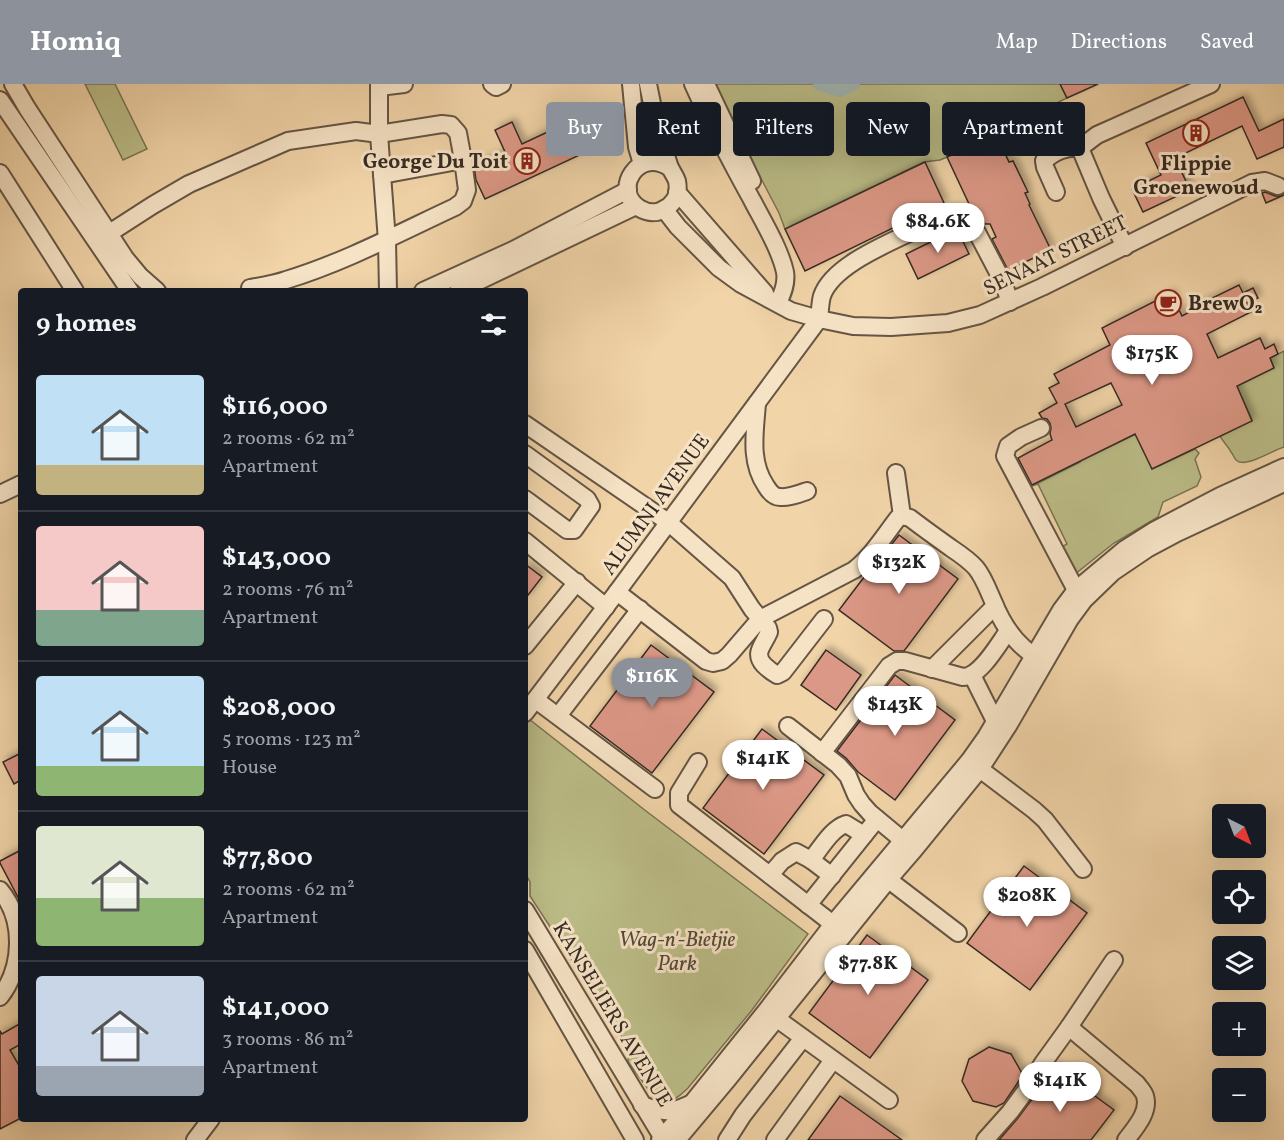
<!DOCTYPE html>
<html lang="en">
<head>
<meta charset="utf-8">
<style>
	:root { --surface:#171b24; --page:#20242c; --text:#f1f3f6; --muted:#9ea1a6; --line:#363941; --accent:#8c9099 }
	body { margin:0; font-family:Vollkorn,serif; background:var(--page); color:var(--text); height:100vh; display:flex; flex-direction:column; font-size:22px; white-space:nowrap }
	* { box-sizing:border-box; margin:0 }
	p { font-size:20px; color:var(--muted) }
	.icon { flex:none; width:33px; height:33px; fill:none; stroke:currentColor; stroke-width:2; stroke-linecap:round; stroke-linejoin:round }
	.map { position:relative; flex:1; overflow:hidden }
	.side { position:absolute; left:18px; top:204px; width:510px; height:834px; display:flex; flex-direction:column; background:var(--surface); border-radius:6px; box-shadow:0 6px 24px #0002 }
	.side>* { flex:none }
	.top-card { position:absolute; left:546px; top:18px; width:570px; height:54px; display:flex; gap:12px }
	.needle { width:39px; rotate:138deg }
	.tools { position:absolute; left:1212px; top:720px; display:grid; gap:12px }
	.tools a { display:grid; place-items:center; width:54px; height:54px; border-radius:6px; background:var(--surface); box-shadow:0 6px 24px #0002; font-size:30px }
	.price { position:absolute; translate:-50% -51px; padding:0 14px; border-radius:21px; background:#fff; color:#222; font-size:20px; line-height:39px; filter:drop-shadow(0 2px 3px #0008) }
	.price::after { content:''; position:absolute; left:50%; top:36px; width:18px; height:14px; margin-left:-9px; background:inherit; clip-path:polygon(0 0,100% 0,50% 100%) }
	.price.active { background:var(--accent); color:#fff }
	ul { padding:0; list-style:none }
	li { display:flex; align-items:center; gap:18px; height:150px; padding:0 18px }
	li+li { border-top:2px solid var(--line) }
	li span { display:grid; place-items:center; flex:none; width:168px; height:120px; border-radius:6px; color:#555 }
	li>.icon { margin-inline-start:auto }
	span .icon { width:72px; height:72px; fill:#fffc; stroke-width:1 }
	li b { font-size:26px }
	h2 { display:flex; justify-content:space-between; align-items:center; height:72px; padding:0 18px; font-size:26px }
	.tag { padding:0 21px; border-radius:6px; background:var(--surface); box-shadow:0 6px 24px #0002; font-size:21px; line-height:54px }
	.tag.active { background:var(--accent); color:#fff }
	header { display:flex; align-items:center; gap:36px; box-sizing:border-box; height:84px; padding:0 30px; background:var(--accent); color:#fff }
	header strong { font-size:28px }
	nav { display:flex; gap:33px; margin-inline-start:auto; font-size:21px }
	.map>svg:first-child { display:block }
	.green { fill:#bbbc87; stroke:#787455; stroke-width:1.5 }
	.lines { fill:none; stroke-linecap:round; stroke-linejoin:round }
	.canal { stroke:#9fb5b3; stroke-width:14 }
	.building { fill:#dc9886; stroke:#362b23; stroke-width:1.5; fill-rule:evenodd; filter:url(#shadow) }
	.minor-casing { stroke:#655544; stroke-width:20 }
	.minor { stroke:#f6e3c6; stroke-width:16 }
	.labels { text-anchor:middle; stroke-width:6; stroke-linejoin:round; paint-order:stroke }
	.poi-label { font-size:21px; font-weight:bold; fill:#362b23; stroke:#f6e3c6; text-anchor:end }
	.street-label { font-size:21px; fill:#362b23; stroke:#f6e3c6 }
	.park-label { font-size:21px; font-style:italic; fill:#514837; stroke:#f6e3c6 }
</style>
</head>
<body>
<header>
<strong>Homiq</strong>
<nav><a>Map</a><a>Directions</a><a>Saved</a></nav>
</header>
<div class="map">
<svg width="1284" height="1056" viewBox="0 0 1284 1056">
	<defs>
		<filter id="shadow"><feDropShadow dx="4" dy="-4" stdDeviation="3" flood-color="#0004"/></filter>
	</defs>
	<rect width="100%" height="100%" fill="#f1d4a8"/>
	<filter id="stains"><feTurbulence type="fractalNoise" baseFrequency=".00333" numOctaves="4"/><feColorMatrix values="0 0 0 0 .2 0 0 0 0 .09 0 0 0 0 .02 0 0 0 .5 -.17"/></filter>
	<radialGradient id="worn" r=".72"><stop offset=".6" stop-color="#630" stop-opacity="0"/><stop offset="1" stop-color="#630" stop-opacity=".3"/></radialGradient>
	<!-- green -->
	<g class="green">
		<polygon points="85,0 115,0 147,65 123,76"/>
		<polygon points="712,0 1060,0 1067,14 947,73 940,76 924,78 785,145 779,129"/>
		<path d="M 1284,267 L 1284,363 C 1273,366 1245,385 1236,376 C 1234,374 1233,370 1231,368 C 1228,362 1223,358 1220,352 L 1252,336 L 1242,314 L 1233,304 L 1274,284 L 1270,274 Z"/>
		<polygon points="1138,349 1152,385 1195,365 1199,369 1195,375 1201,393 1197,402 1163,418 1158,433 1114,459 1070,494 1057,466 1067,460 1038,400 1032,402 1080,378 1078,372 1092,371"/>
		<path d="M 529,635 L 646,727 L 808,850 L 752,926 L 688,1004 C 677,1015 672,1018 657,1017 L 628,978 L 629,964 L 530,812 L 530,798 L 525,789 L 525,636 Z"/>
	</g>
	<g class="lines">
		<!-- canal -->
		<polyline class="canal" points="820,0 840,6 853,0"/>
	</g>
	<!-- building -->
	<g class="building">
		<polygon points="1060,0 1098,0 1067,14"/>
		<polygon points="1243,13 1259,47 1284,35 1284,63 1257,75 1242,42 1175,74 1190,106 1143,128 1132,105 1161,91 1146,59"/>
		<polygon points="512,38 522,60 569,38 584,69 485,115 476,96 474,82 505,68 495,46"/>
		<polygon points="997,52 1009,78 1013,77 1028,108 1025,109 1030,120 1029,121 1051,166 1008,186 992,155 996,153 990,140 985,140 980,129 978,130 970,122 947,73"/>
		<polygon points="925,78 944,119 805,187 785,145"/>
		<polygon points="1265,108 1275,112 1279,112 1284,111 1266,119 1262,109"/>
		<polygon points="957,145 969,170 918,195 906,170"/>
		<path d="M 1239,201 L 1243,209 L 1253,204 L 1258,214 L 1247,219 L 1251,228 L 1207,250 L 1218,274 L 1260,254 L 1265,265 L 1274,260 L 1278,270 L 1270,274 L 1274,284 L 1237,302 L 1252,337 L 1152,385 L 1135,350 L 1032,401 L 1018,374 L 1052,356 L 1050,350 L 1051,344 L 1050,339 L 1047,335 L 1042,334 L 1039,329 L 1057,319 L 1049,304 L 1059,299 L 1054,290 L 1110,261 L 1102,244 L 1171,209 L 1182,232 L 1199,223 L 1198,221 ZM 1111,299 L 1122,321 L 1076,343 L 1065,320 Z"/>
		<polygon points="899,451 958,495 904,567 894,567 839,526 868,488 880,475"/>
		<polygon points="525,480 542,493 525,515"/>
		<polygon points="651,561 714,608 652,689 590,642"/>
		<polygon points="826,566 861,591 836,626 801,601"/>
		<polygon points="895,591 955,636 895,716 858,688 846,674 837,667"/>
		<polygon points="762,645 824,691 764,770 703,724"/>
		<polygon points="21,669 21,696 14,700 3,678"/>
		<polygon points="21,766 21,819 0,779 0,777"/>
		<polygon points="1024,782 1087,829 1030,906 967,859"/>
		<polygon points="867,851 928,896 870,974 809,929"/>
		<polygon points="21,939 21,960 10,966 21,985 21,1034 0,1045 0,947 2,950"/>
		<polygon points="989,963 1011,970 1023,991 1004,1019 996,1023 973,1017 962,997 969,975"/>
		<polygon points="1054,982 1114,1026 1091,1056 999,1056 1018,1034 1035,1011"/>
		<polygon points="840,1012 902,1056 808,1056"/>
	</g>
	<g class="lines">
		<defs>
			<g id="minor">
				<polyline points="13,0 27,24 125,174 140,192 157,207"/>
				<polyline points="379,0 379,50 387,157 388,207"/>
				<polyline points="492,0 496,3 502,0"/>
				<polyline points="631,0 637,63 642,80"/>
				<path d="M 648,0 C 653,27 660,54 669,81 C 671,87 675,91 677,97 C 678,102 678,106 677,111 C 674,119 666,126 657,128 C 651,129 644,127 639,124 C 611,106 639,62 670,84"/>
				<path d="M 693,0 C 711,40 731,78 752,116 C 763,137 780,165 785,188 C 787,199 783,209 778,219"/>
				<polyline points="706,0 752,97"/>
				<polyline points="379,3 404,0"/>
				<polyline points="0,16 130,207"/>
				<polyline points="0,89 75,207"/>
				<polyline points="382,91 463,76"/>
				<polyline points="677,108 765,209"/>
				<path d="M 1056,108 L 1045,83 L 1044,77 C 1055,67 1065,63 1080,64"/>
				<polyline points="664,125 678,143 719,184 741,200 791,227 819,235 853,242 891,243 948,239 980,231 1042,203 1252,99 1265,97 1278,102"/>
				<path d="M 931,139 C 946,133 959,122 971,137 L 1003,198 L 1010,218"/>
				<path d="M 108,150 L 153,121 L 189,100 L 288,57 L 356,47 L 379,50 L 442,40 L 451,41 L 458,49 L 463,76 L 467,106 L 463,117 L 455,123 C 399,149 345,178 286,196 C 275,200 262,202 250,204"/>
				<polyline points="1125,163 1101,114 1080,64 1097,51 1211,0"/>
				<polyline points="423,207 513,166 628,106"/>
				<polyline points="458,207 636,122"/>
				<path d="M 757,319 C 755,348 749,377 766,402 C 769,407 773,413 780,413 C 789,414 799,410 807,407"/>
				<path d="M 525,340 L 668,438 L 732,494 L 752,525 L 768,544 L 769,548 C 763,562 753,569 764,581 C 769,586 772,588 777,591 L 783,588 L 824,535"/>
				<polyline points="1041,344 1021,353 1008,362 1005,372 1076,506 1082,512"/>
				<polyline points="525,370 587,415 591,422 574,446 567,446 525,415"/>
				<polyline points="896,389 902,432"/>
				<polyline points="0,410 21,400"/>
				<polyline points="525,457 606,523"/>
				<path d="M 617,508 L 706,577 L 713,579 L 722,577 L 729,571 L 760,535 L 854,486 C 872,472 884,452 898,434 L 902,432 L 910,434 C 923,444 937,454 951,464 C 960,470 969,476 976,484 C 984,494 988,506 993,517 C 1003,542 1017,564 1042,576"/>
				<polyline points="525,562 577,498"/>
				<polyline points="932,585 995,522"/>
				<polyline points="972,591 995,637 1000,642"/>
				<polyline points="536,616 655,705"/>
				<path d="M 525,629 L 617,508 L 819,235 C 820,228 820,219 822,212 C 833,179 897,156 926,141"/>
				<polyline points="558,632 640,525"/>
				<polyline points="788,642 838,681 848,692 856,711 862,720 870,729 911,763"/>
				<path d="M 822,669 L 889,582 L 897,577 L 905,577 L 963,593 C 980,593 998,561 1008,547"/>
				<polyline points="698,678 679,709 679,721 842,847"/>
				<polyline points="972,679 1034,726 1045,736 1083,785"/>
				<path d="M 811,776 C 821,764 831,745 846,740 L 864,751"/>
				<polyline points="881,790 958,849"/>
				<polyline points="770,791 782,777 796,768 811,776 832,792"/>
				<path d="M 0,806 C 25,836 23,883 0,913"/>
				<polyline points="808,821 877,735"/>
				<polyline points="525,826 664,1056"/>
				<polyline points="525,866 635,1056"/>
				<polyline points="769,929 889,1016"/>
				<path d="M 1069,943 L 1137,1000 C 1140,1004 1144,1008 1145,1012 C 1150,1028 1135,1044 1126,1056"/>
				<path d="M 642,1021 C 665,1029 668,1030 690,1020"/>
				<polyline points="195,1056 211,1035"/>
				<polyline points="660,1056 692,1019 766,927 833,840 969,677 986,653 1061,526 1076,506 1125,465 1155,446 1220,412 1284,383"/>
				<polyline points="677,1056 728,995 888,796 914,766 980,685 1008,642 1070,535 1084,516 1113,488 1147,465 1177,449 1284,399"/>
				<polyline points="727,1056 743,1031 803,954"/>
				<polyline points="775,1056 833,976"/>
				<polyline points="985,1056 1010,1028 1027,1005 1043,979 1069,943 1114,876"/>
			</g>
		</defs>
		<!-- minor casing -->
		<use href="#minor" class="minor-casing"/>
		<!-- minor -->
		<use href="#minor" class="minor"/>
	</g>
	<!-- icons -->
	<defs>
		<symbol id="building-ring" viewBox="-11 -11 22 22"><circle r="9.5" fill="#f6e3c6" stroke="#8f2418" stroke-width="1.5"/><path d="M-4-6H4V6H1V3H-1V6H-4ZM-2.5-4.3h1.7v1.8h-1.7ZM.8-4.3h1.7v1.8H.8ZM-2.5-1h1.7V.8h-1.7ZM.8-1h1.7V.8H.8Z" fill="#8f2418"/></symbol>
		<symbol id="cafe-ring" viewBox="-11 -11 22 22"><circle r="9.5" fill="#f6e3c6" stroke="#8f2418" stroke-width="1.5"/><path d="M-5.5-4.5H6V0H3Q3 3.5 0 3.5H-2.5Q-5.5 3.5-5.5 0ZM3-3.2v2h1.7v-2ZM-6 4.5H4V6H-6Z" fill="#8f2418"/></symbol>
	</defs>
	<g fill-rule="evenodd">
		<use href="#building-ring" x="1181" y="34" width="30" height="30"/>
		<use href="#building-ring" x="512" y="62" width="30" height="30"/>
		<use href="#cafe-ring" x="1153" y="204" width="30" height="30"/>
	</g>
	<g class="labels">
		<!-- poi labels -->
		<g class="poi-label">
			<text x="508" y="84">George Du Toit</text>
			<text x="1196" y="86" text-anchor="middle">Flippie<tspan x="1196" dy="24">Groenewoud</tspan></text>
			<text x="1188" y="226" text-anchor="start">BrewO₂</text>
		</g>
		<!-- street labels -->
		<g class="street-label">
			<text transform="translate(1055 171) rotate(-26)" y="7">SENAAT STREET</text>
			<text transform="translate(655 420) rotate(-54)" y="7">ALUMNI AVENUE</text>
			<text transform="translate(613 930) rotate(59)" y="7">KANSELIERS AVENUE</text>
		</g>
		<!-- park labels -->
		<g class="park-label">
			<text x="677" y="862">Wag-n'-Bietjie<tspan x="677" dy="24">Park</tspan></text>
		</g>
	</g>
	<rect width="100%" height="100%" filter="url(#stains)"/>
	<rect width="100%" height="100%" fill="url(#worn)"/>
</svg>
<div class="tools">
<a><svg class="needle" viewBox="-14 -14 28 28"><path d="M0-13l5 13h-10z" fill="#e53935"/><path d="M0 13l5-13h-10z" fill="#9ea1a6"/></svg></a>
<a><svg class="icon" aria-label="locate" viewBox="0 0 24 24"><circle cx="12" cy="12" r="6"/><path d="M12 2v4M12 18v4M2 12h4M18 12h4"/></svg></a>
<a><svg class="icon" aria-label="layers" viewBox="0 0 24 24"><path d="M12 4l9 5-9 5-9-5zM3 14l9 5 9-5"/></svg></a>
<a>+</a>
<a>−</a>
</div>
<b class="price" style="left:938px;top:170px">$84.6K</b>
<b class="price" style="left:1152px;top:302px">$175K</b>
<b class="price" style="left:899px;top:511px">$132K</b>
<b class="price active" style="left:652px;top:625px">$116K</b>
<b class="price" style="left:895px;top:653px">$143K</b>
<b class="price" style="left:763px;top:707px">$141K</b>
<b class="price" style="left:1027px;top:844px">$208K</b>
<b class="price" style="left:868px;top:912px">$77.8K</b>
<b class="price" style="left:1060px;top:1029px">$141K</b>
<div class="top-card">
<a class="tag active">Buy</a>
<a class="tag">Rent</a>
<a class="tag">Filters</a>
<a class="tag">New</a>
<a class="tag">Apartment</a>
</div>
<section class="side">
<h2>9 homes<svg class="icon" aria-label="filters" viewBox="0 0 24 24"><path d="M4 7h16M4 17h16"/><circle cx="9" cy="7" r="2"/><circle cx="15" cy="17" r="2"/></svg></h2>
<ul>
<li><span style="background:linear-gradient(#bfe0f5 75%,#c2b280 0)"><svg class="icon" aria-label="home" viewBox="0 0 24 24"><path d="M3 11l9-7 9 7M6 9v11h12V9"/></svg></span><div><b>$116,000</b><p>2 rooms · 62 m²</p><p>Apartment</p></div></li>
<li><span style="background:linear-gradient(#f6c9c9 70%,#7fa58c 0)"><svg class="icon" aria-label="home" viewBox="0 0 24 24"><path d="M3 11l9-7 9 7M6 9v11h12V9"/></svg></span><div><b>$143,000</b><p>2 rooms · 76 m²</p><p>Apartment</p></div></li>
<li><span style="background:linear-gradient(#bfe0f5 75%,#8fb573 0)"><svg class="icon" aria-label="home" viewBox="0 0 24 24"><path d="M3 11l9-7 9 7M6 9v11h12V9"/></svg></span><div><b>$208,000</b><p>5 rooms · 123 m²</p><p>House</p></div></li>
<li><span style="background:linear-gradient(#dfe7d0 60%,#8fb573 0)"><svg class="icon" aria-label="home" viewBox="0 0 24 24"><path d="M3 11l9-7 9 7M6 9v11h12V9"/></svg></span><div><b>$77,800</b><p>2 rooms · 62 m²</p><p>Apartment</p></div></li>
<li><span style="background:linear-gradient(#c9d6e8 75%,#9aa5b1 0)"><svg class="icon" aria-label="home" viewBox="0 0 24 24"><path d="M3 11l9-7 9 7M6 9v11h12V9"/></svg></span><div><b>$141,000</b><p>3 rooms · 86 m²</p><p>Apartment</p></div></li>
</ul>
</section>
</div>
</body>
</html>
